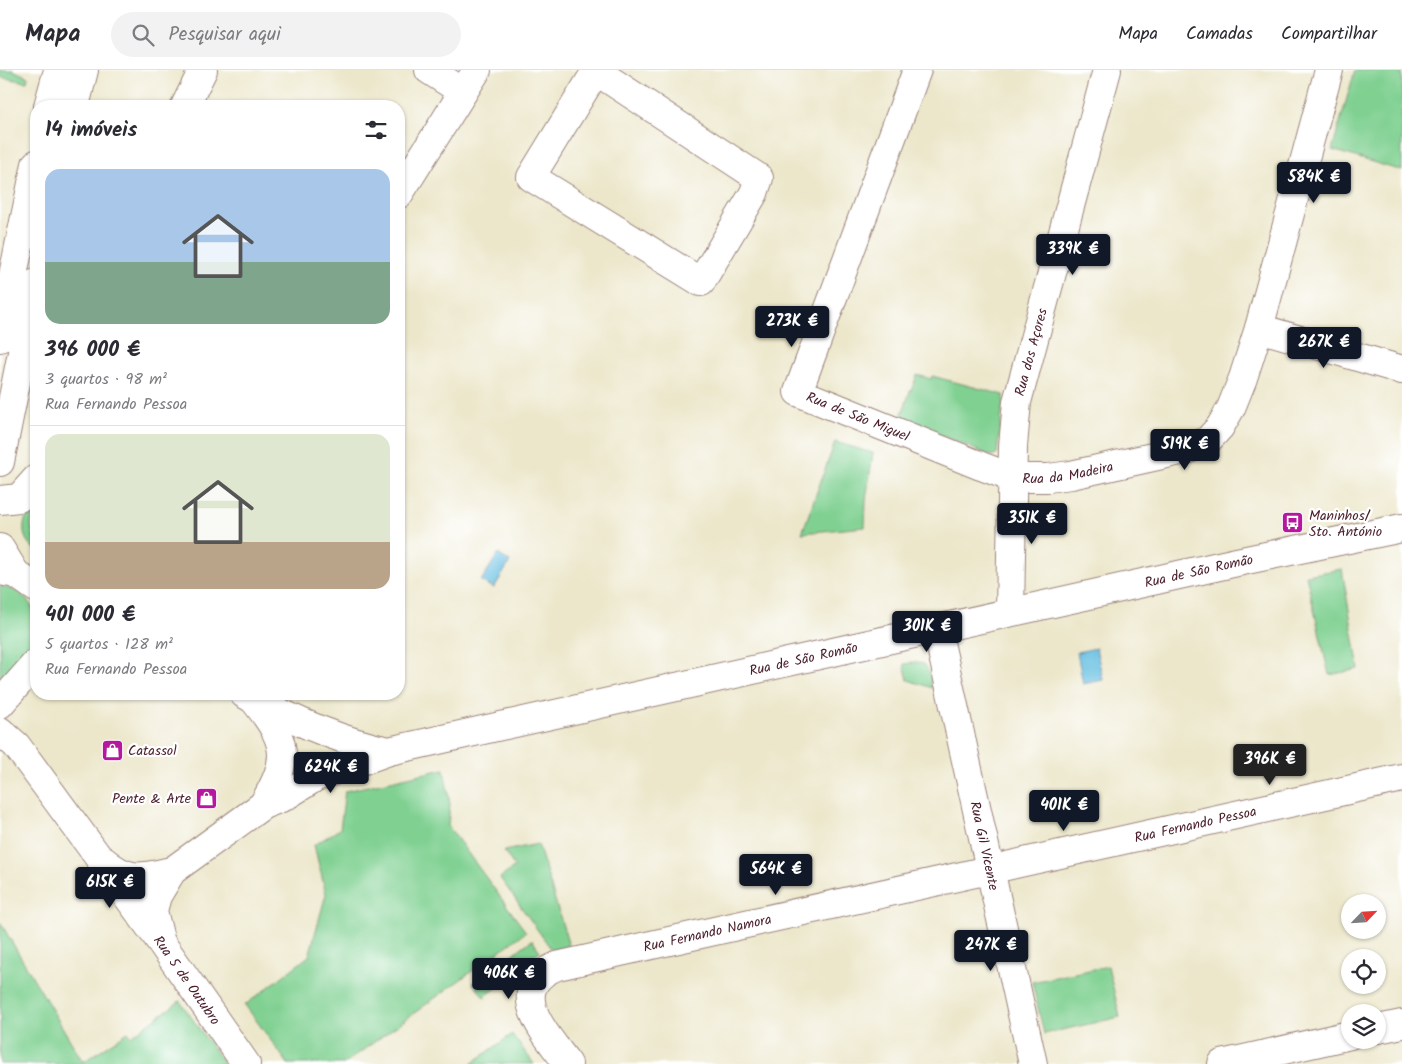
<!DOCTYPE html>
<html lang="pt">
<head>
<meta charset="utf-8">
<style>
	:root { --surface:#fff; --page:#f2f2f3; --text:#2b2b33; --muted:#7c7c81; --line:#e1e1e2; --accent:#111827 }
	body { margin:0; font-family:Kalam,sans-serif; background:var(--page); color:var(--text); height:100vh; display:flex; flex-direction:column; font-size:19px; white-space:nowrap }
	* { box-sizing:border-box; margin:0 }
	p { font-size:16px; color:var(--muted) }
	.icon { flex:none; width:28px; height:28px; fill:none; stroke:currentColor; stroke-width:2; stroke-linecap:round; stroke-linejoin:round }
	.map { position:relative; flex:1; overflow:hidden }
	.sheet { position:absolute; left:30px; top:30px; width:375px; height:600px; display:flex; flex-direction:column; background:var(--surface); border-radius:20px; box-shadow:0 1px 4px #0004 }
	.sheet>* { flex:none }
	.needle { width:32px; rotate:65deg }
	.tools { position:absolute; left:1341px; top:824px; display:grid; gap:10px }
	.tools a { display:grid; place-items:center; width:45px; height:45px; border-radius:50%; background:var(--surface); box-shadow:0 1px 4px #0004; font-size:25px }
	.price { position:absolute; translate:-50% -42px; padding:0 11px; border-radius:5px; background:var(--accent); color:#fff; font-size:16px; line-height:32px; filter:drop-shadow(0 1px 2px #0008) }
	.price::after { content:''; position:absolute; left:50%; top:30px; width:15px; height:11px; margin-left:-8px; background:inherit; clip-path:polygon(0 0,100% 0,50% 100%) }
	.price.active { background:#222; color:#fff }
	ul { padding:0; list-style:none }
	li { display:grid; align-content:center; gap:10px; height:265px; padding:0 15px }
	li+li { border-top:1px solid var(--line) }
	li span { display:grid; place-items:center; height:155px; border-radius:15px; color:#555 }
	li>.icon { margin-inline-start:auto }
	span .icon { width:90px; height:90px; fill:#fffc; stroke-width:1 }
	li b { font-size:21px }
	h2 { display:flex; justify-content:space-between; align-items:center; height:60px; padding:0 15px; font-size:21px }
	header { display:flex; align-items:center; gap:30px; box-sizing:border-box; height:70px; padding:0 25px; background:var(--surface); border-bottom:1px solid var(--line) }
	header strong { font-size:24px }
	nav { display:flex; gap:28px; margin-inline-start:auto; font-size:18px }
	.search { width:350px; height:45px; background:var(--page); display:flex; align-items:center; gap:12px; box-sizing:border-box; padding:0 18px; border-radius:28px; color:var(--muted); font-size:19px }
	.map>svg:first-child { display:block }
	.green { fill:#7fd091; stroke:#64785e }
	.water { fill:#63bee1; stroke:#566e86 }
	.lines { fill:none; stroke-linecap:round; stroke-linejoin:round }
	.minor-casing { stroke:#9b837b; stroke-width:30 }
	.major-casing { stroke:#9b837b; stroke-width:30 }
	.minor { stroke:#fff; stroke-width:28 }
	.major { stroke:#fff; stroke-width:28 }
	.labels { text-anchor:middle; stroke-width:4.5; stroke-linejoin:round; paint-order:stroke }
	.street-label { font-size:14px; fill:#4a1f2b; stroke:#fff }
	.poi-label { font-size:14px; fill:#4a1f2b; stroke:#fff; text-anchor:start }
</style>
</head>
<body>
<header>
<strong>Mapa</strong>
<div class="search"><svg class="icon" aria-label="search" viewBox="0 0 24 24"><circle cx="10" cy="10" r="6"/><path d="M15 15l6 6"/></svg>Pesquisar aqui</div>
<nav><a>Mapa</a><a>Camadas</a><a>Compartilhar</a></nav>
</header>
<div class="map">
<svg width="1402" height="994" viewBox="0 0 1402 994">
	<rect width="100%" height="100%" fill="#fff"/>
	<filter id="ink" filterUnits="userSpaceOnUse"><feTurbulence type="fractalNoise" baseFrequency=".02" numOctaves="2"/><feDisplacementMap in="SourceGraphic" scale="10" xChannelSelector="R" yChannelSelector="G"/><feConvolveMatrix kernelMatrix="1 2 1 2 8 2 1 2 1" color-interpolation-filters="sRGB"/></filter>
	<filter id="wash" filterUnits="userSpaceOnUse"><feTurbulence type="fractalNoise" baseFrequency=".0096" numOctaves="4" result="noise"/><feDisplacementMap in="SourceGraphic" scale="20" xChannelSelector="R" yChannelSelector="G"/><feGaussianBlur stdDeviation="1.12" result="paint"/><feColorMatrix in="noise" values="0 0 0 0 0 0 0 0 0 0 0 0 0 0 0 0 0 1.4 0 .05"/><feComposite in="paint" operator="in"/></filter>
	<g filter="url(#wash)">
		<rect width="100%" height="100%" fill="#ece7cb"/>
		<!-- green -->
		<g class="green">
			<polygon points="0,0 13,0 28,7 27,12 0,7"/>
			<polygon points="1355,0 1402,0 1402,101 1332,80"/>
			<polygon points="917,305 931,309 932,306 1004,325 997,384 991,386 902,349 901,347 910,321 911,321"/>
			<polygon points="835,372 873,383 866,430 865,457 802,463"/>
			<path d="M 34,434 L 31,455 L 36,480 C 18,468 22,449 34,434 Z"/>
			<polygon points="1342,499 1359,599 1329,605 1306,505"/>
			<path d="M 0,516 C 21,520 36,533 36,556 C 36,563 36,569 33,575 C 26,589 11,602 0,614 Z"/>
			<path d="M 917,592 C 930,594 930,607 932,618 L 908,610 L 904,594 Z"/>
			<polygon points="444,699 450,734 448,756 526,862 344,994 288,994 245,935 309,886 326,824 314,775 340,759 345,721"/>
			<polygon points="538,774 569,876 552,880 500,808 515,797 504,781"/>
			<polygon points="0,852 83,992 128,962 131,966 180,931 224,994 0,994"/>
			<path d="M 532,870 L 540,881 C 529,888 516,893 513,906 L 484,927 L 473,913 Z"/>
			<polygon points="1108,896 1120,947 1044,964 1032,912"/>
			<polygon points="512,964 534,994 471,994 511,965"/>
		</g>
		<!-- water -->
		<g class="water">
			<polygon points="498,484 510,492 494,518 481,511"/>
			<polygon points="1096,578 1103,610 1083,614 1077,582"/>
		</g>
	</g>
	<g filter="url(#ink)">
		<g class="lines">
			<defs>
				<g id="minor">
					<polyline points="429,0 463,22"/>
					<path id="s1" d="M 917,0 L 798,322 L 981,396 L 1013,408 L 1048,408 L 1071,405 L 1189,379 L 1208,370 L 1220,357 L 1231,338 L 1243,308 L 1259,258 L 1329,0"/>
					<polygon points="596,1 759,108 754,123 701,212 531,107"/>
					<polyline points="185,36 203,0"/>
					<polyline points="399,124 477,0"/>
					<polyline points="1259,258 1402,300"/>
					<polyline points="0,430 19,428 36,409"/>
					<path id="s2" d="M 1010,542 L 1013,376 L 1017,332 L 1107,0"/>
					<path id="s3" d="M 937,559 L 1033,994"/>
					<polyline points="1378,959 1402,954"/>
					<path id="s4" d="M 568,994 C 547,965 502,919 557,896 L 1402,708"/>
					<polyline points="1222,994 1350,965"/>
				</g>
				<g id="major">
					<polyline points="48,36 58,0"/>
					<polyline points="75,36 84,0"/>
					<polyline points="0,268 36,94"/>
					<polyline points="0,392 36,213"/>
					<polyline points="0,478 16,504"/>
					<polyline points="0,501 16,504 36,518"/>
					<path id="s5" d="M 244,624 C 290,649 338,671 389,681 L 1237,492 L 1402,458"/>
					<path d="M 254,630 C 288,673 291,687 263,735"/>
					<polyline points="0,634 36,593"/>
					<path id="s6" d="M 0,661 L 16,675 L 25,687 L 160,871 L 246,994"/>
					<path d="M 104,791 C 130,813 142,807 172,801"/>
					<polyline points="160,869 153,841 157,826 172,801 263,735 284,727 316,707 389,681"/>
				</g>
			</defs>
			<!-- minor casing -->
			<use href="#minor" class="minor-casing"/>
			<!-- major casing -->
			<use href="#major" class="major-casing"/>
			<!-- minor -->
			<use href="#minor" class="minor"/>
			<!-- major -->
			<use href="#major" class="major"/>
		</g>
	</g>
	<!-- icons -->
	<defs>
		<symbol id="bus-square" viewBox="-11 -11 22 22"><rect x="-9" y="-9" width="18" height="18" rx="4" fill="#b5179e" stroke="#fff"/><path d="M-5-6H5V4H4V6H2V4H-2V6H-4V4H-5ZM-3.5-4V0h7V-4ZM-3.5 1.2v1.5H-2V1.2ZM2 1.2v1.5H3.5V1.2Z" fill="#fff"/></symbol>
		<symbol id="shop-square" viewBox="-11 -11 22 22"><rect x="-9" y="-9" width="18" height="18" rx="4" fill="#b5179e" stroke="#fff"/><path d="M-5-2.5h2.3a2.7 3.5 0 0 1 5.4 0H5L5.5 6h-11ZM-1.5-2.5h3a1.5 2.3 0 0 0-3 0Z" fill="#fff"/></symbol>
	</defs>
	<g fill-rule="evenodd">
		<use href="#bus-square" x="1280" y="440" width="25" height="25"/>
		<use href="#shop-square" x="100" y="668" width="25" height="25"/>
		<use href="#shop-square" x="194" y="716" width="25" height="25"/>
	</g>
	<g class="labels">
		<!-- street labels -->
		<g class="street-label">
			<text dy="5" stroke="none"><textPath href="#s2" startOffset="262">Rua dos Açores</textPath></text>
			<text dy="5" stroke="none"><textPath href="#s1" startOffset="408">Rua de São Miguel</textPath></text>
			<text dy="5" stroke="none"><textPath href="#s1" startOffset="630">Rua da Madeira</textPath></text>
			<text dy="5" stroke="none"><textPath href="#s5" startOffset="986">Rua de São Romão</textPath></text>
			<text dy="5" stroke="none"><textPath href="#s5" startOffset="581">Rua de São Romão</textPath></text>
			<text dy="5" stroke="none"><textPath href="#s4" startOffset="775">Rua Fernando Pessoa</textPath></text>
			<text dy="5" stroke="none"><textPath href="#s3" startOffset="222">Rua Gil Vicente</textPath></text>
			<text dy="5" stroke="none"><textPath href="#s4" startOffset="275">Rua Fernando Namora</textPath></text>
			<text dy="5" stroke="none"><textPath href="#s6" startOffset="312">Rua 5 de Outubro</textPath></text>
		</g>
		<!-- poi labels -->
		<g class="poi-label">
			<text x="1309" y="450">Maninhos/<tspan x="1309" dy="16">Sto. António</tspan></text>
			<text x="128" y="685">Catassol</text>
			<text x="191" y="733" text-anchor="end">Pente &amp; Arte</text>
		</g>
	</g>
</svg>
<div class="tools">
<a><svg class="needle" viewBox="-14 -14 28 28"><path d="M0-13l5 13h-10z" fill="#e53935"/><path d="M0 13l5-13h-10z" fill="#7c7c81"/></svg></a>
<a><svg class="icon" aria-label="locate" viewBox="0 0 24 24"><circle cx="12" cy="12" r="6"/><path d="M12 2v4M12 18v4M2 12h4M18 12h4"/></svg></a>
<a><svg class="icon" aria-label="layers" viewBox="0 0 24 24"><path d="M12 4l9 5-9 5-9-5zM3 14l9 5 9-5"/></svg></a>
</div>
<b class="price" style="left:1314px;top:134px">584K €</b>
<b class="price" style="left:1073px;top:206px">339K €</b>
<b class="price" style="left:792px;top:278px">273K €</b>
<b class="price" style="left:1324px;top:299px">267K €</b>
<b class="price" style="left:1185px;top:401px">519K €</b>
<b class="price" style="left:1032px;top:475px">351K €</b>
<b class="price" style="left:927px;top:583px">301K €</b>
<b class="price active" style="left:1270px;top:716px">396K €</b>
<b class="price" style="left:331px;top:724px">624K €</b>
<b class="price" style="left:1064px;top:762px">401K €</b>
<b class="price" style="left:776px;top:826px">564K €</b>
<b class="price" style="left:110px;top:839px">615K €</b>
<b class="price" style="left:991px;top:902px">247K €</b>
<b class="price" style="left:509px;top:930px">406K €</b>
<section class="sheet">
<h2>14 imóveis<svg class="icon" aria-label="filters" viewBox="0 0 24 24"><path d="M4 7h16M4 17h16"/><circle cx="9" cy="7" r="2"/><circle cx="15" cy="17" r="2"/></svg></h2>
<ul>
<li><span style="background:linear-gradient(#a9c7e8 60%,#7fa58c 0)"><svg class="icon" aria-label="home" viewBox="0 0 24 24"><path d="M3 11l9-7 9 7M6 9v11h12V9"/></svg></span><div><b>396 000 €</b><p>3 quartos · 98 m²</p><p>Rua Fernando Pessoa</p></div></li>
<li><span style="background:linear-gradient(#dfe7d0 70%,#b9a48a 0)"><svg class="icon" aria-label="home" viewBox="0 0 24 24"><path d="M3 11l9-7 9 7M6 9v11h12V9"/></svg></span><div><b>401 000 €</b><p>5 quartos · 128 m²</p><p>Rua Fernando Pessoa</p></div></li>
</ul>
</section>
</div>
</body>
</html>
